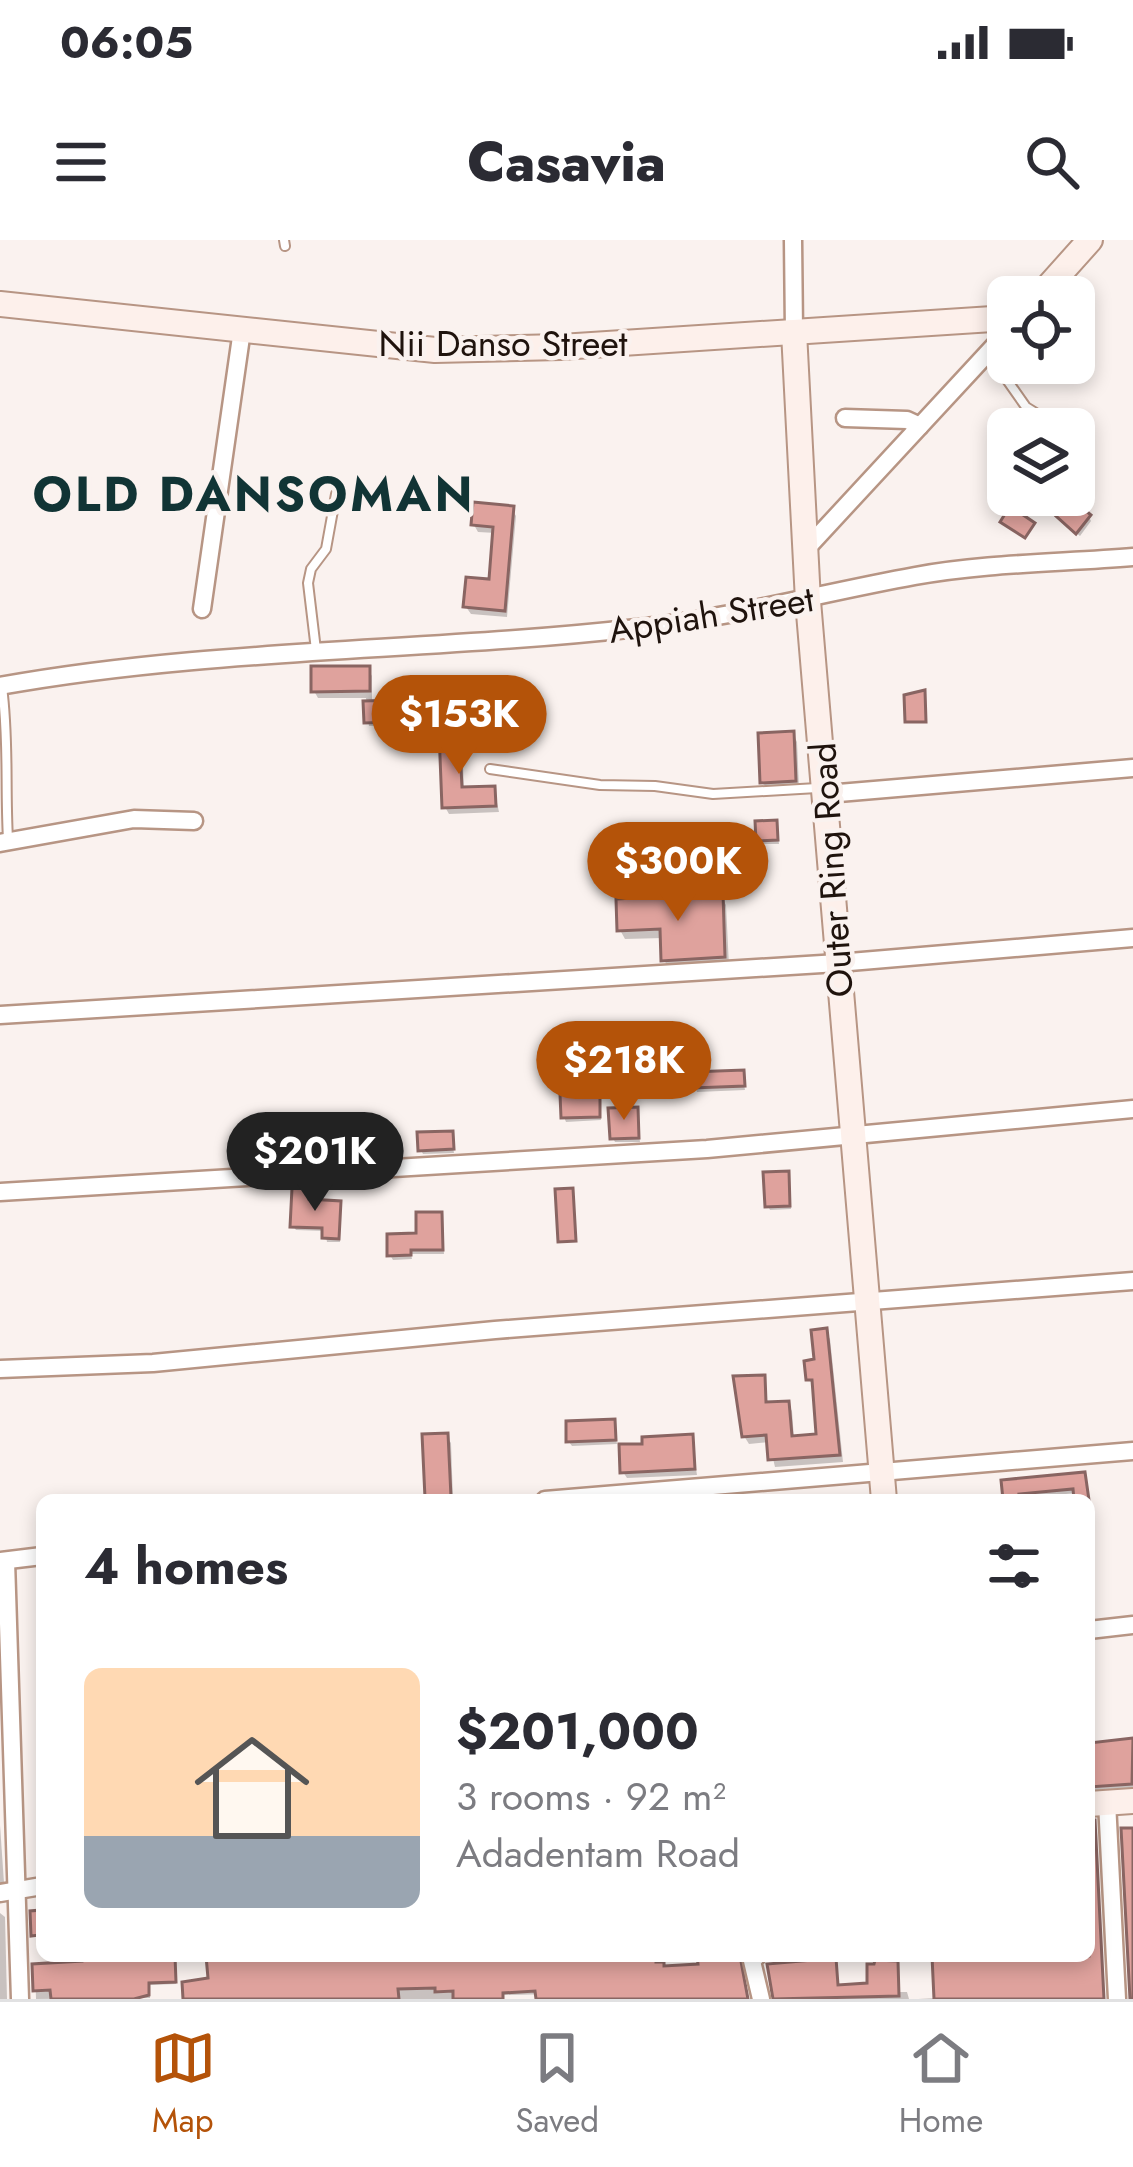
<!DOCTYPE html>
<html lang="en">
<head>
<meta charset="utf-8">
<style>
	:root { --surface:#fff; --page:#f2f2f3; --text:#2b2b33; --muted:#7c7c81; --line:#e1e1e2; --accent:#b45309 }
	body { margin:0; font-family:Jost,sans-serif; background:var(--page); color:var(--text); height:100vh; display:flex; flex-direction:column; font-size:45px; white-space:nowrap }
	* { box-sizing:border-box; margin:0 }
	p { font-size:39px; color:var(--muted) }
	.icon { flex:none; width:66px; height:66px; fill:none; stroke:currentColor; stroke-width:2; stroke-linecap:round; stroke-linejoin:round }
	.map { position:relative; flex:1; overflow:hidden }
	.side { position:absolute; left:36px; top:1254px; width:1059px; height:468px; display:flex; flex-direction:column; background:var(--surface); border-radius:18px; box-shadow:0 6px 18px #0003 }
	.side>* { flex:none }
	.fabs { position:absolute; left:987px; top:36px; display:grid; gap:24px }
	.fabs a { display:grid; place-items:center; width:108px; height:108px; border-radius:18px; background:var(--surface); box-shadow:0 6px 18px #0003; font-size:60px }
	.price { position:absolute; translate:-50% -102px; padding:0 27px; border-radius:42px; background:var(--accent); color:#fff; font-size:39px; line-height:78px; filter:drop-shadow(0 3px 6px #0008) }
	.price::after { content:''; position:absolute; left:50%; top:72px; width:36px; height:27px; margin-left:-18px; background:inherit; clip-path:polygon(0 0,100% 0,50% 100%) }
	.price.current { background:#222; color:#fff }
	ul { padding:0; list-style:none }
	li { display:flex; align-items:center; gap:36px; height:300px; padding:0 48px }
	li+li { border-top:3px solid var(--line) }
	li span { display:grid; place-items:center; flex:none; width:336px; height:240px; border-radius:18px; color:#555 }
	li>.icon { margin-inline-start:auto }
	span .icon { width:144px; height:144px; fill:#fffc; stroke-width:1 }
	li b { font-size:51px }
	h2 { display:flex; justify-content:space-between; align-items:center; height:144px; padding:0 48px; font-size:51px }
	.status { display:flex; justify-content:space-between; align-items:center; height:84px; padding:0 60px; background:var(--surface); direction:ltr }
	.status svg { height:33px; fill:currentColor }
	header { display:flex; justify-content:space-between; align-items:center; height:156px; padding:0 48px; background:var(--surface); font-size:54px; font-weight:800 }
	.menu { display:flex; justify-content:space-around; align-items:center; height:168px; border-top:3px solid var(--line); background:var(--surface); font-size:33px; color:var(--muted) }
	.menu a { display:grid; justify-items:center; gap:6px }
	.menu .current { color:var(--accent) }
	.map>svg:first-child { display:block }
	.shadow { fill:#0003 }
	.building { fill:#dfa29d; stroke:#896562; stroke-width:3 }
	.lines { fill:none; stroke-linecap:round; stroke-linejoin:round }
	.lane-casing { stroke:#b79584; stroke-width:12 }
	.street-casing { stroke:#b79584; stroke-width:21 }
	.secondary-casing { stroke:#b79584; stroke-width:28 }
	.lane { stroke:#fff; stroke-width:8 }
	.street { stroke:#fff; stroke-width:16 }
	.secondary { stroke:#fdf0eb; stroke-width:24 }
	.labels { text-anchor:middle; stroke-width:9; stroke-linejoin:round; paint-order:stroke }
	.street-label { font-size:36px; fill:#1f130d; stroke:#faf2ef }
	.district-label { font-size:48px; font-weight:bold; letter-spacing:3px; fill:#113435; stroke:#faf2ef }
</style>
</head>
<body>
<div class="status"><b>06:05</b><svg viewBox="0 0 49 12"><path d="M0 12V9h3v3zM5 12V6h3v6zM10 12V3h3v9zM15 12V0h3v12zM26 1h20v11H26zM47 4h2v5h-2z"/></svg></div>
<header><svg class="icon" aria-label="menu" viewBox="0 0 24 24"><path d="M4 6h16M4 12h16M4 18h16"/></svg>Casavia<svg class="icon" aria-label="search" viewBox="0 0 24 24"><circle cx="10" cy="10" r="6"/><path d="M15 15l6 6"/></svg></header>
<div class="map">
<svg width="1133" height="1759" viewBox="0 0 1133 1759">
	<rect width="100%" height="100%" fill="#faf2ef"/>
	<!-- shadow -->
	<g class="shadow">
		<polygon points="512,269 516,276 507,377 471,374 466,367 492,342 496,293 478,292 474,285"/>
		<polygon points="1089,277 1091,281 1080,296 1062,281"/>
		<polygon points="368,429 372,436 372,463 397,463 400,486 369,486 366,458 318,458 314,451"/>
		<polygon points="517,453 521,461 522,487 470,489 466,482"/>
		<polygon points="458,493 462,500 464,550 494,549 499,572 449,574 445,567"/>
		<polygon points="793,494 797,502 799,548 767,550 763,542"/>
		<polygon points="776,583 779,604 761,604 759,600"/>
		<polygon points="721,656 726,665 729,726 670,730 664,720 663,698 625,699 620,690"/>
		<polygon points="742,833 745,850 697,852 695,847"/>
		<polygon points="598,855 601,880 566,882 564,877"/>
		<polygon points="636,870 640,902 615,902 613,898"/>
		<polygon points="451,894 454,913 423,914 421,910"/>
		<polygon points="788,934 791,969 770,970 768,966"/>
		<polygon points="308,952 310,962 339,964 340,1002 327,1002 325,991 296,990 293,986"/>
		<polygon points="441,975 444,1014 411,1014 412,1019 393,1020 390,1015"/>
		<polygon points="825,1092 830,1099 843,1222 775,1227 769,1202 749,1204 744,1196 763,1138 768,1165 788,1164 792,1171 794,1199 819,1197 814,1147 809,1139"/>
		<polygon points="613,1182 617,1204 572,1206 569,1202"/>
		<polygon points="446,1196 451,1203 453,1260 429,1260"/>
		<polygon points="691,1197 697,1235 627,1238 623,1232"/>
		<polygon points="1083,1236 1088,1260 1077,1260 1076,1253 1006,1260 1005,1242"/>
		<polygon points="792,1256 823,1256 825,1260 793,1260"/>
		<polygon points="1133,1501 1133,1548 1089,1551 1089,1506"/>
		<polygon points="1094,1583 1104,1759 918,1759 937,1758 935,1716 1089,1716 1089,1607"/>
		<polygon points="0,1585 4,1643 0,1645"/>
		<polygon points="0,1673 5,1677 7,1759 0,1759"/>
		<polygon points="55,1716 176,1716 176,1744 150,1745 150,1758 36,1759 35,1726 55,1725"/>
		<polygon points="209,1716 656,1716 656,1725 665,1729 698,1727 697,1716 746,1716 740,1729 747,1759 556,1759 555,1754 503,1755 503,1759 184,1759 212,1741"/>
		<polygon points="771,1726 838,1748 870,1746 898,1728 899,1752 907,1752 909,1759 776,1759"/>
	</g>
	<!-- building -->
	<g class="building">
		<polygon points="1071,258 1091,275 1076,294 1056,276"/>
		<polygon points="473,262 514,266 505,371 463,367 466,337 489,339 493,287 471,285"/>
		<polygon points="1010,266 1035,283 1025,298 1000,282"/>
		<polygon points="311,426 370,426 370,451 311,452"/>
		<polygon points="518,450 520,481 463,483 462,460 499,459 499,451"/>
		<polygon points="925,450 926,482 905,482 904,455"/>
		<polygon points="399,460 399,482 364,483 363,461"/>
		<polygon points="459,490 462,547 495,546 496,566 442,568 439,491"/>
		<polygon points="794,491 796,541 760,543 758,493"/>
		<polygon points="777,580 778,600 756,601 755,581"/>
		<polygon points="723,653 725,717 661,721 660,689 617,691 616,659"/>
		<polygon points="744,830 745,846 692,848 691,832"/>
		<polygon points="600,852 600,877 561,878 560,854"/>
		<polygon points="638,867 639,898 610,899 608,868"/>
		<polygon points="453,891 454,909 418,911 417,892"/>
		<polygon points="789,931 790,966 765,967 763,932"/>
		<polygon points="292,948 310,949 309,959 341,961 339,999 322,998 322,988 290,987"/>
		<polygon points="573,948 576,1001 558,1002 555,949"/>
		<polygon points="416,972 442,972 443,1010 411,1010 411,1015 387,1016 387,994 416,993"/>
		<polygon points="827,1088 840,1215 768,1220 766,1195 742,1197 733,1136 765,1135 766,1162 789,1161 792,1196 816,1194 812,1140 806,1140 804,1121 814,1119 811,1090"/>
		<polygon points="615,1179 616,1200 566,1202 566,1181"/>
		<polygon points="448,1193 451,1257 425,1258 422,1194"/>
		<polygon points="693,1194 695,1229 620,1233 619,1204 642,1204 642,1197"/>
		<polygon points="1085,1232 1089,1260 1074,1260 1073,1249 1019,1254 1020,1260 1003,1260 1001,1240"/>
		<polygon points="1133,1498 1132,1544 1089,1547 1089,1503"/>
		<polygon points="1090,1580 1095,1580 1104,1759 934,1759 932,1716 1089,1716"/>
		<polygon points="1121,1588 1133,1588 1133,1759 1130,1759"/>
		<polygon points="42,1670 40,1695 31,1696 30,1671"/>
		<polygon points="82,1716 175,1716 176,1742 149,1743 149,1755 134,1759 51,1759 50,1750 33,1751 32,1724 82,1721"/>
		<polygon points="206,1716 656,1716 656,1722 664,1722 664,1726 698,1724 697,1716 740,1716 748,1759 536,1759 535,1751 503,1753 503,1759 453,1759 453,1751 435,1752 435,1748 398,1749 399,1759 183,1759 182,1742 208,1738"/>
		<polygon points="836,1718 838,1745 867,1743 867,1724 874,1724 875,1720 898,1721 899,1756 773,1759 767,1724"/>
	</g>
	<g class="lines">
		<defs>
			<g id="lane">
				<polyline points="284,0 285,6"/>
				<polyline points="988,113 1026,167 1060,188"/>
				<polyline points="316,410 308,343 311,329 326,309 336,254"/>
				<path d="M 2,447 C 9,499 5,547 8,599"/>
				<polyline points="490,529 600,545 655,546 713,554 817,548"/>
			</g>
			<g id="street">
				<polyline points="793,0 794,92"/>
				<polyline points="845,178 907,180 920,186"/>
				<polyline points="807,308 1008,91"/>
				<polyline points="202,369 242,90"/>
				<path d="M 0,446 C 210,408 425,412 637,388 C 731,378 821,353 915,336 C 985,323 1061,323 1133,317"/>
				<polyline points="827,554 1133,528"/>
				<polyline points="0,603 134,579 194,581"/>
				<polyline points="0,775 838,723 1133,698"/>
				<polyline points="0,952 707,909 1133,869"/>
				<polyline points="0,1129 153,1123 495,1090 1133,1041"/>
				<polyline points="545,1260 1133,1211"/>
				<polyline points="0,1321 42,1316"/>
				<polyline points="6,1321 20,1759"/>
				<polyline points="1089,1390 1133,1385"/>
				<polyline points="1107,1562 1117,1759"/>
				<polyline points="0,1653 42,1646"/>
				<polyline points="757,1716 752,1721 761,1759"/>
			</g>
			<g id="secondary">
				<polyline points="1039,57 1090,0"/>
				<polyline points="0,64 435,110 561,107 1008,78"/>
				<polyline points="794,92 808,361 884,1260"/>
				<polyline points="1089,1564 1133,1561"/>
			</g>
		</defs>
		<!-- lane casing -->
		<use href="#lane" class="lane-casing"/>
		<!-- street casing -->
		<use href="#street" class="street-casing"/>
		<!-- secondary casing -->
		<use href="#secondary" class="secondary-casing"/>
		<!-- lane -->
		<use href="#lane" class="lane"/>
		<!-- street -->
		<use href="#street" class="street"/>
		<!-- secondary -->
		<use href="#secondary" class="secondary"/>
	</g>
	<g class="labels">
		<!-- street labels -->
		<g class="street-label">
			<text x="503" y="116">Nii Danso Street</text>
			<text transform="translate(711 374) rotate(-9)" y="13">Appiah Street</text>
			<text transform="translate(831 630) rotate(-94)" y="13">Outer Ring Road</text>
		</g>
		<!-- district labels -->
		<g class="district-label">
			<text x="254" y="271">OLD DANSOMAN</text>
		</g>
	</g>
</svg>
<div class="fabs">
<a><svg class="icon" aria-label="locate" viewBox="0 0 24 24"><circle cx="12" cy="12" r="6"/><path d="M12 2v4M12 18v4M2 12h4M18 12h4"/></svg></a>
<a><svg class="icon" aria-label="layers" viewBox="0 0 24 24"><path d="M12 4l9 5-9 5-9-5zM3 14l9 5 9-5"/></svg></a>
</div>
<b class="price" style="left:459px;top:537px">$153K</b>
<b class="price" style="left:678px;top:684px">$300K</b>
<b class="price" style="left:624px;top:883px">$218K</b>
<b class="price current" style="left:315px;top:974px">$201K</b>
<section class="side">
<h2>4 homes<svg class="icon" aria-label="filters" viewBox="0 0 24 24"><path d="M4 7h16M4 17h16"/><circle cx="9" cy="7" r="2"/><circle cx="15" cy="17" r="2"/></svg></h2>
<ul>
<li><span style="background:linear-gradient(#ffd9b3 70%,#9aa5b1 0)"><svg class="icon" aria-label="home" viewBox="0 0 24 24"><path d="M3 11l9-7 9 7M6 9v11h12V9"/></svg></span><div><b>$201,000</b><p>3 rooms · 92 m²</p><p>Adadentam Road</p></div></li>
</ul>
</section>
</div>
<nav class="menu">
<a class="current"><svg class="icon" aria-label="map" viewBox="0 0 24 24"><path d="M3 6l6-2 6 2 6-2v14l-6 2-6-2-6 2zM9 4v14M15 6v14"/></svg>Map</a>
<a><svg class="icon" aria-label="saved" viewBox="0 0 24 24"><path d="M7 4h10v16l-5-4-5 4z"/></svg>Saved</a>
<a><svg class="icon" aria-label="home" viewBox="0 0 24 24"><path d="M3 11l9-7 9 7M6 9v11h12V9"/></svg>Home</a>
</nav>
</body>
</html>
